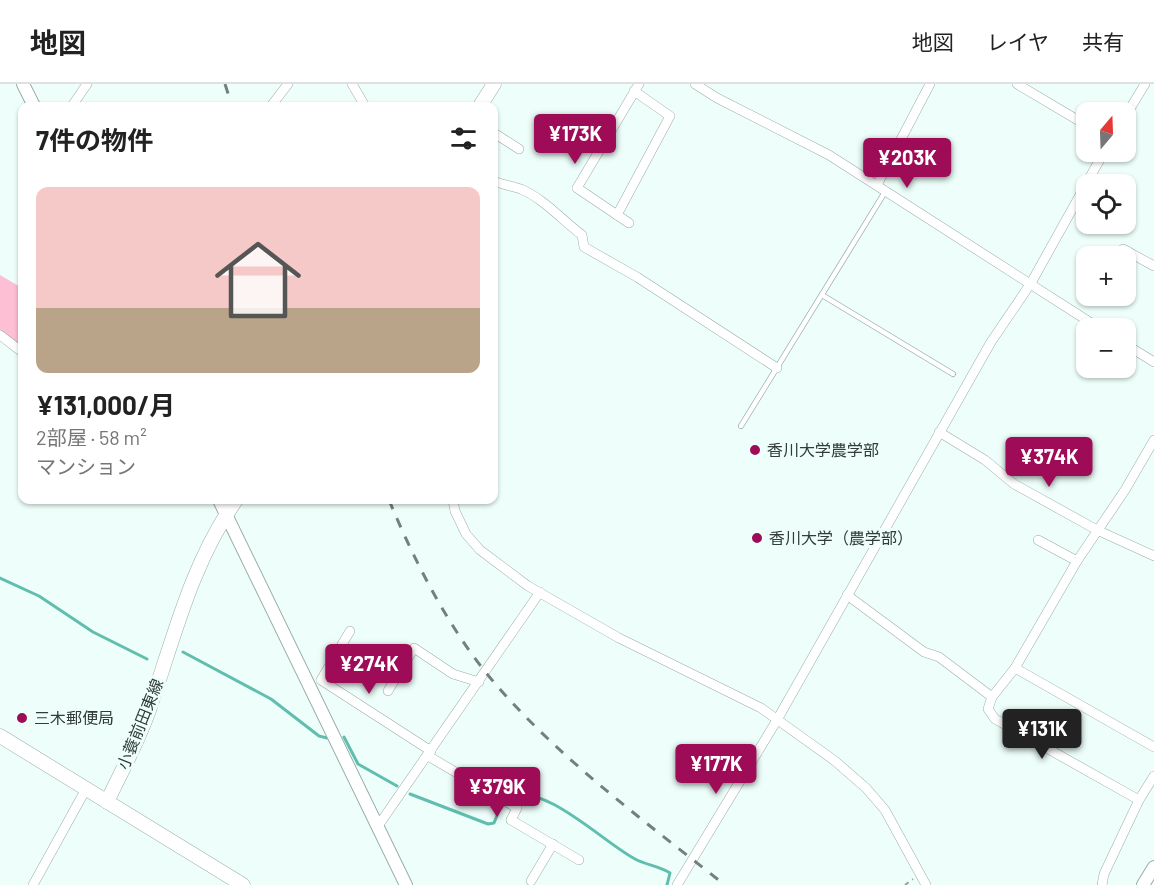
<!DOCTYPE html>
<html lang="ja">
<head>
<meta charset="utf-8">
<style>
	:root { --surface:#fff; --page:#f6f6f6; --text:#222; --muted:#767676; --line:#e0e0e0; --accent:#9e0c58 }
	body { margin:0; font-family:Barlow,"Noto Sans JP",sans-serif; background:var(--page); color:var(--text); height:100vh; display:flex; flex-direction:column; font-size:22px; white-space:nowrap }
	* { box-sizing:border-box; margin:0 }
	p { font-size:20px; color:var(--muted) }
	.icon { flex:none; width:33px; height:33px; fill:none; stroke:currentColor; stroke-width:2; stroke-linecap:round; stroke-linejoin:round }
	.map { position:relative; flex:1; overflow:hidden }
	.details { position:absolute; left:18px; top:18px; width:480px; height:402px; display:flex; flex-direction:column; background:var(--surface); border-radius:12px; box-shadow:0 2px 4px #0004 }
	.details>* { flex:none }
	.needle { width:39px; rotate:19deg }
	.controls { position:absolute; left:1076px; top:18px; display:grid; gap:12px }
	.controls a { display:grid; place-items:center; width:60px; height:60px; border-radius:12px; background:var(--surface); box-shadow:0 2px 4px #0004; font-size:30px }
	.price { position:absolute; translate:-50% -51px; padding:0 14px; border-radius:6px; background:var(--accent); color:#fff; font-size:20px; line-height:39px; filter:drop-shadow(0 2px 3px #0008) }
	.price::after { content:''; position:absolute; left:50%; top:36px; width:18px; height:14px; margin-left:-9px; background:inherit; clip-path:polygon(0 0,100% 0,50% 100%) }
	.price.current { background:#222; color:#fff }
	ul { padding:0; list-style:none }
	li { display:grid; align-content:center; gap:12px; height:318px; padding:0 18px }
	li span { display:grid; place-items:center; height:186px; border-radius:12px; color:#555 }
	li>.icon { margin-inline-start:auto }
	span .icon { width:108px; height:108px; fill:#fffc; stroke-width:1 }
	li b { font-size:26px }
	h2 { display:flex; justify-content:space-between; align-items:center; height:72px; padding:0 18px; font-size:26px }
	header { display:flex; align-items:center; gap:36px; box-sizing:border-box; height:84px; padding:0 30px; background:var(--surface); border-bottom:2px solid var(--line) }
	header strong { font-size:28px }
	nav { display:flex; gap:33px; margin-inline-start:auto; font-size:21px }
	.map>svg:first-child { display:block }
	.green { fill:#fdbfd3 }
	.lines { fill:none; stroke-linecap:round; stroke-linejoin:round }
	.stream { stroke:#61beaf; stroke-width:3 }
	.lane-casing { stroke:#99ada9; stroke-width:6 }
	.street-casing { stroke:#99ada9; stroke-width:10 }
	.secondary-casing { stroke:#99ada9; stroke-width:14 }
	.primary-casing { stroke:#99ada9; stroke-width:15 }
	.path { stroke:#93a09d; stroke-width:2; stroke-dasharray:4.5 4.5; stroke-linecap:butt }
	.lane { stroke:#fff; stroke-width:4.5 }
	.street { stroke:#fff; stroke-width:9 }
	.secondary { stroke:#fff; stroke-width:12 }
	.primary { stroke:#fff; stroke-width:14 }
	.rail { stroke:#74807e; stroke-width:3; stroke-dasharray:10 10; stroke-linecap:butt }
	.poi-dot { fill:#9e0c58; stroke:#eefffb; stroke-width:2 }
	.labels { text-anchor:middle; stroke-width:6; stroke-linejoin:round; paint-order:stroke }
	.poi-label { font-size:16px; fill:#333c3a; stroke:#eefffb; text-anchor:start }
	.street-label { font-size:16px; fill:#333c3a; stroke:#eefffb }
</style>
</head>
<body>
<header>
<strong>地図</strong>
<nav><a>地図</a><a>レイヤ</a><a>共有</a></nav>
</header>
<div class="map">
<svg width="1154" height="801" viewBox="0 0 1154 801">
	<rect width="100%" height="100%" fill="#eefffb"/>
	<!-- green -->
	<polygon class="green" points="0,191 22,204 22,234 20,238 22,241 22,264 0,248"/>
	<g class="lines">
		<!-- stream -->
		<g class="stream">
			<polyline points="0,494 39,512 93,548 147,575"/>
			<polyline points="183,568 271,615 319,652 327,654"/>
			<polyline points="344,653 358,680 397,702"/>
			<polyline points="410,710 488,740 494,739 500,724"/>
			<path d="M 509,712 C 545,699 603,758 635,775 C 646,781 659,782 670,789 L 667,801"/>
		</g>
		<defs>
			<g id="lane">
				<polyline points="822,211 953,290"/>
				<polyline points="741,342 885,108"/>
			</g>
			<g id="street">
				<polyline points="352,0 365,22"/>
				<polyline points="695,0 717,14 829,71 1099,244"/>
				<polyline points="1017,0 1086,41"/>
				<polyline points="72,22 87,0"/>
				<polyline points="271,22 288,0"/>
				<polyline points="1125,33 1145,0"/>
				<polyline points="494,49 519,65"/>
				<path d="M 494,97 C 503,101 512,102 521,105 C 544,115 562,136 582,151 L 584,163 L 637,193 L 777,284"/>
				<polyline points="877,101 930,0"/>
				<polyline points="617,131 670,32 634,7"/>
				<polyline points="629,139 577,104 639,0"/>
				<polyline points="1123,165 1154,182"/>
				<polyline points="0,251 22,268"/>
				<polyline points="1125,260 1154,278"/>
				<polyline points="939,348 985,376 1014,400 1097,446 1154,472"/>
				<polyline points="453,416 455,427 466,450 480,466 528,502 619,554 761,624 835,677 866,704 885,726 926,801"/>
				<polyline points="1038,456 1077,477"/>
				<polyline points="847,511 924,568 939,573 992,613"/>
				<polyline points="350,547 321,596 431,667"/>
				<polyline points="1015,584 1154,663"/>
				<polyline points="388,607 414,564 453,590 479,598"/>
				<polyline points="428,672 517,724 511,736 579,776"/>
				<polyline points="1139,716 995,635 988,625 992,613 1015,584 1077,477 1125,406 1154,356"/>
				<polyline points="378,742 540,508"/>
				<polyline points="531,797 553,760"/>
				<polyline points="33,801 86,705"/>
				<polyline points="677,801 777,636 991,258 1031,199 1104,68"/>
				<polyline points="1102,801 1104,790 1139,716 1154,692"/>
			</g>
			<g id="secondary">
				<polyline points="23,0 34,22"/>
				<polyline points="219,416 406,801"/>
				<polyline points="1143,801 1154,783"/>
			</g>
			<g id="primary">
				<polyline points="480,22 494,0"/>
				<polyline points="0,652 243,801"/>
				<path d="M 107,718 C 121,688 138,658 149,626 C 174,554 191,480 236,416"/>
			</g>
		</defs>
		<!-- lane casing -->
		<use href="#lane" class="lane-casing"/>
		<!-- street casing -->
		<use href="#street" class="street-casing"/>
		<!-- secondary casing -->
		<use href="#secondary" class="secondary-casing"/>
		<!-- primary casing -->
		<use href="#primary" class="primary-casing"/>
		<!-- path -->
		<polyline class="path" points="905,801 913,795"/>
		<!-- lane -->
		<use href="#lane" class="lane"/>
		<!-- street -->
		<use href="#street" class="street"/>
		<!-- secondary -->
		<use href="#secondary" class="secondary"/>
		<!-- primary -->
		<use href="#primary" class="primary"/>
		<!-- rail -->
		<g class="rail">
			<polyline points="225,0 232,22"/>
			<path d="M 389,416 C 414,476 446,539 487,590 C 554,671 643,736 725,801"/>
		</g>
	</g>
	<!-- markers -->
	<g class="poi-dot">
		<circle cx="755" cy="366" r="6"/>
		<circle cx="757" cy="454" r="6"/>
		<circle cx="22" cy="634" r="6"/>
	</g>
	<g class="labels">
		<!-- poi labels -->
		<g class="poi-label">
			<text x="767" y="372">香川大学農学部</text>
			<text x="769" y="460">香川大学（農学部）</text>
			<text x="34" y="640">三木郵便局</text>
		</g>
		<!-- street labels -->
		<g class="street-label">
			<text transform="translate(140 640) rotate(-68)" y="6">小蓑前田東線</text>
		</g>
	</g>
</svg>
<div class="controls">
<a><svg class="needle" viewBox="-14 -14 28 28"><path d="M0-13l5 13h-10z" fill="#e53935"/><path d="M0 13l5-13h-10z" fill="#767676"/></svg></a>
<a><svg class="icon" aria-label="locate" viewBox="0 0 24 24"><circle cx="12" cy="12" r="6"/><path d="M12 2v4M12 18v4M2 12h4M18 12h4"/></svg></a>
<a>+</a>
<a>−</a>
</div>
<b class="price" style="left:575px;top:81px">¥173K</b>
<b class="price" style="left:907px;top:105px">¥203K</b>
<b class="price" style="left:1049px;top:404px">¥374K</b>
<b class="price" style="left:369px;top:611px">¥274K</b>
<b class="price current" style="left:1042px;top:676px">¥131K</b>
<b class="price" style="left:716px;top:711px">¥177K</b>
<b class="price" style="left:497px;top:734px">¥379K</b>
<section class="details">
<h2>7件の物件<svg class="icon" aria-label="filters" viewBox="0 0 24 24"><path d="M4 7h16M4 17h16"/><circle cx="9" cy="7" r="2"/><circle cx="15" cy="17" r="2"/></svg></h2>
<ul>
<li><span style="background:linear-gradient(#f6c9c9 65%,#b9a48a 0)"><svg class="icon" aria-label="home" viewBox="0 0 24 24"><path d="M3 11l9-7 9 7M6 9v11h12V9"/></svg></span><div><b>¥131,000/月</b><p>2部屋 · 58 m²</p><p>マンション</p></div></li>
</ul>
</section>
</div>
</body>
</html>
